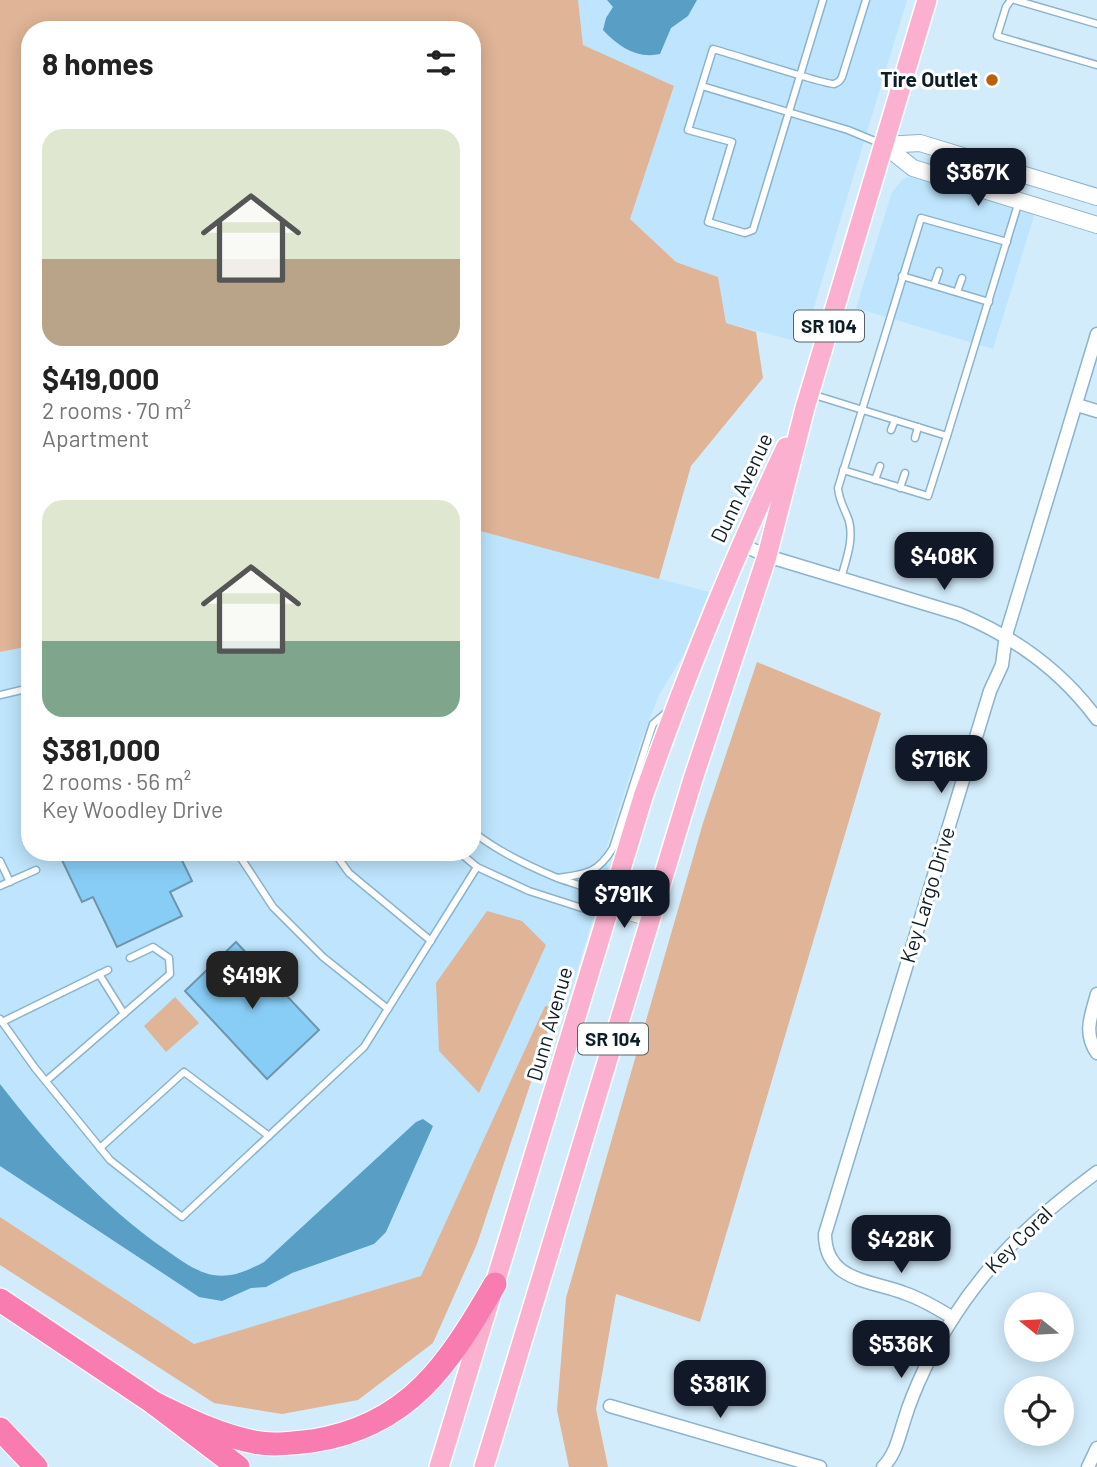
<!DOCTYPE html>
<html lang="en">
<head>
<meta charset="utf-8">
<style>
	:root { --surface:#fff; --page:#f6f6f6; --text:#222; --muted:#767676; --accent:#111827 }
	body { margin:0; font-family:Barlow,sans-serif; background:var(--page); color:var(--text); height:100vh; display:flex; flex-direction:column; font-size:26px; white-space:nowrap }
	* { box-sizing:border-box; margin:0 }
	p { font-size:23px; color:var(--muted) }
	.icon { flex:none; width:38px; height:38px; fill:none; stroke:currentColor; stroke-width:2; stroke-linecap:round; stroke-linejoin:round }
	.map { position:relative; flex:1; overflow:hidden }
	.drawer { position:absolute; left:21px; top:21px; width:460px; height:840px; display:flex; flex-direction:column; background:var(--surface); border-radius:28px; box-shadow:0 4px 18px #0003 }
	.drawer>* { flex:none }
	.needle { width:46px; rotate:288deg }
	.buttons { position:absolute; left:1004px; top:1292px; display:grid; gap:14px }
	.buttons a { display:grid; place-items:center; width:70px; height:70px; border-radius:50%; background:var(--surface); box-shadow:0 4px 18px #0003; font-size:35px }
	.price { position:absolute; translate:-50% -60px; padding:0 16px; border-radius:14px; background:var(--accent); color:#fff; font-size:23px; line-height:46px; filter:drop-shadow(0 2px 4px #0008) }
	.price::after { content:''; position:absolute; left:50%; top:42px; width:21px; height:16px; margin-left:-10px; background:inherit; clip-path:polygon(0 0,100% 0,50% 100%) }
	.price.on { background:#222; color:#fff }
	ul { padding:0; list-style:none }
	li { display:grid; align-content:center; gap:14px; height:371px; padding:0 21px }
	li span { display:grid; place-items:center; height:217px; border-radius:21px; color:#555 }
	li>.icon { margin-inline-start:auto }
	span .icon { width:126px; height:126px; fill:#fffc; stroke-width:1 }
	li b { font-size:30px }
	h2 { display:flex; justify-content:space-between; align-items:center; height:84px; padding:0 21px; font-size:30px }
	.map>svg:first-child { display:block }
	.built { fill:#bee5fd }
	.green { fill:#dfb497 }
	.water { fill:#599ec5 }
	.building { fill:#88cdf6; stroke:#6e95ac; stroke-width:2 }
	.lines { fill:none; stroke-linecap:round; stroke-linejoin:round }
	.service-casing { stroke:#8cb3cb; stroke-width:9 }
	.minor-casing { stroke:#8cb3cb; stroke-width:15 }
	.tertiary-casing { stroke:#8cb3cb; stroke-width:18 }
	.secondary-casing { stroke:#8cb3cb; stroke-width:20 }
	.primary-casing { stroke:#fff; stroke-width:22 }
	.motorway-casing { stroke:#fff; stroke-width:25 }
	.service { stroke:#fff; stroke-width:6 }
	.minor { stroke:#fff; stroke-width:12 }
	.tertiary { stroke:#fff; stroke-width:16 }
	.secondary { stroke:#fff; stroke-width:18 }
	.primary { stroke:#fbb0d0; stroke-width:19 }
	.motorway { stroke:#f97cb1; stroke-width:23 }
	.poi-dot { fill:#bb6005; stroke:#fff; stroke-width:2.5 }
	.labels { text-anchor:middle; stroke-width:6; stroke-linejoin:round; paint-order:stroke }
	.shield { fill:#fff; stroke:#566268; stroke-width:2 }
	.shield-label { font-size:19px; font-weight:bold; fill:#0e1e27 }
	.poi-label { font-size:21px; font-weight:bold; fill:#0e1e27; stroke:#fff; text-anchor:end }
	.street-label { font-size:21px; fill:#0e1e27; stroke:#fff }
</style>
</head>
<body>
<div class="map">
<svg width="1097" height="1467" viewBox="0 0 1097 1467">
	<rect width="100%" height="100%" fill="#d3ecfb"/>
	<!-- built -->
	<g class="built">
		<polygon points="578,0 907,0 803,343 726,323 718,277 676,262 630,219 674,87 583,45"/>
		<polygon points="911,176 1035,213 993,349 856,308 892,192 903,179"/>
		<polygon points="473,529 709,592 684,654 659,695 640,744 604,855 608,868 566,1008 545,1006 422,1276 194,1344 0,1217 0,652 30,646 30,852 472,852"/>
	</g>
	<!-- green -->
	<g class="green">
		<polygon points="0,0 578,0 583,45 674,86 630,219 676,262 718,277 726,323 756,332 763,378 691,466 659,579 473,529 472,30 30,30 30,646 0,652"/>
		<polygon points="757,662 881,713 700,1322 616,1294 596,1409 608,1467 569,1467 557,1410 566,1298 703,823"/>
		<polygon points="487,911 522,921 546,945 479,1093 439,1051 436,983"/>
		<polygon points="175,997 199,1023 166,1052 144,1026"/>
		<polygon points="545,1006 556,1007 477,1244 433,1343 358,1400 282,1414 214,1403 0,1265 0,1217 194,1344 421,1276"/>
	</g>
	<!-- water -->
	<g class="water">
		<path d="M 607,0 L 697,0 L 688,16 L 671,28 L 660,54 C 637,59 619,47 603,30 L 606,18 L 613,7 Z"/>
		<path d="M 0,1084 C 48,1146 101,1205 166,1250 C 179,1259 196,1272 213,1275 C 232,1278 247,1271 264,1262 L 416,1122 L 423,1119 L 433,1126 L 386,1232 L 374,1244 L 292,1273 L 266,1287 L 251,1288 L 222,1301 L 199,1297 L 0,1166 Z"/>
	</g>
	<!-- building -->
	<g class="building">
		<polygon points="69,852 178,852 192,881 170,892 182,916 117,947 93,897 82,902 60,856"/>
		<polygon points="236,942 319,1030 267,1079 185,991"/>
	</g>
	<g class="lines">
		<defs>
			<g id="service">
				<path d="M 823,0 C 800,77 776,153 753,230 L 745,233 L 708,222 L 732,142 L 688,130 L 713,49 C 729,53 826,85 834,84 C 839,82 840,81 842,77 L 866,0"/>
				<polyline points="1011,0 1006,7 997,36 1097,65"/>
				<polyline points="1015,0 1097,24"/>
				<polyline points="702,86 848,130 882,144"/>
				<polyline points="902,276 989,302"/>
				<polyline points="934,285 939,271"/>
				<polyline points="957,292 962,278"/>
				<polyline points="811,394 947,436 1019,201"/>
				<polyline points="891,430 895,420"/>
				<polyline points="915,438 918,427"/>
				<polyline points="843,470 928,496 947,436"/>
				<polyline points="875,480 880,466"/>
				<polyline points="900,488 905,473"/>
				<path d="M 841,578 C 846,560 854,540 849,521 C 845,509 839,501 838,488 L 921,218 L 1007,242"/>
				<polyline points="0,695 30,688"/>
				<path d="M 472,831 C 497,851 526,865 555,877 C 578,886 590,885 608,904"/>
				<polyline points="237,852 273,907 323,957 388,1009"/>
				<polyline points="334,852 349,873 431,941"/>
				<polyline points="459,852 477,867 529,891 588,910 608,906"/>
				<polyline points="0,861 10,882"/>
				<path d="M 558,878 C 586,874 597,874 613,848 L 653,724 L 667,712"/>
				<polyline points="0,886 36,870"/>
				<polyline points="99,974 124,1014"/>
				<polyline points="0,1019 35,1068 110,1160 182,1217 364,1047 477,867"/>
				<polyline points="2,1022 108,970"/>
				<polyline points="46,1081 170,974 169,958 153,947 130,958"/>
				<polyline points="100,1148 184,1072 269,1136"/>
			</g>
			<g id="minor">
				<polyline points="1077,405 1097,411"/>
				<path d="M 740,544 L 767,556 L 959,614 C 1015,637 1061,670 1097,719"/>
				<path d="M 1097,994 C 1091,1016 1083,1033 1097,1053"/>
				<path d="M 953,1318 C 937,1308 922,1299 904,1293 C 870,1280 825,1281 825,1234 L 990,691 L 1002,665 L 1006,635 L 1097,334"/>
				<polyline points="610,1406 820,1467"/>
				<path d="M 883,1467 C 896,1454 899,1436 905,1418 C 910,1401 917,1385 925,1368 C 967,1282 1021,1228 1097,1172"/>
				<polyline points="1088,1467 1097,1448"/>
			</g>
			<g id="tertiary">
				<polyline points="884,145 913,168 1097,225"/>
				<polyline points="884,145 920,143 1097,197"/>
			</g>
			<polyline id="secondary" points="609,905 650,917"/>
			<g id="primary">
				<path d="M 439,1467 L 643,797 C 685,678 732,561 786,447"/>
				<polyline points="484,1467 693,779 767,556 805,408 927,0"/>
			</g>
			<g id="motorway">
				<polyline points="0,1300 154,1403 238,1467"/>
				<path d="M 154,1403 C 187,1419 218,1435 254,1442 C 272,1446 293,1443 312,1441 C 410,1426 449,1363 495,1284"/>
				<polyline points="0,1429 36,1467"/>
			</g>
		</defs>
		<!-- service casing -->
		<use href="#service" class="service-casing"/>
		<!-- minor casing -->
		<use href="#minor" class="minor-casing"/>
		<!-- tertiary casing -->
		<use href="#tertiary" class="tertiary-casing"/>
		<!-- secondary casing -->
		<use href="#secondary" class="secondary-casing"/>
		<!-- primary casing -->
		<use href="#primary" class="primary-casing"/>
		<!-- motorway casing -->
		<use href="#motorway" class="motorway-casing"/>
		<!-- service -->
		<use href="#service" class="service"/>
		<!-- minor -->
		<use href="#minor" class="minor"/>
		<!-- tertiary -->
		<use href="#tertiary" class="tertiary"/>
		<!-- secondary -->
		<use href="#secondary" class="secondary"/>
		<!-- primary -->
		<use href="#primary" class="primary"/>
		<!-- motorway -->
		<use href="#motorway" class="motorway"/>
	</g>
	<!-- markers -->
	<circle class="poi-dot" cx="992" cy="80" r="7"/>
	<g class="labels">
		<!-- shield labels -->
		<g class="shield">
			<rect x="794" y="310.5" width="70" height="31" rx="5"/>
			<rect x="578" y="1023.5" width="70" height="31" rx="5"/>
		</g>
		<g class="shield-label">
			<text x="829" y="333">SR 104</text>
			<text x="613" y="1046">SR 104</text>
		</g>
		<!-- poi labels -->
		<g class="poi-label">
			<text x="978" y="87">Tire Outlet</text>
		</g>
		<!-- street labels -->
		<g class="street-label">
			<text transform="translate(742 488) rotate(-65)" y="7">Dunn Avenue</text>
			<text transform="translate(928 895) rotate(-73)" y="7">Key Largo Drive</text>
			<text transform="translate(550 1024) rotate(-74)" y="7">Dunn Avenue</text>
			<text transform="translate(1019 1240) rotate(-45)" y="7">Key Coral</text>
		</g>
	</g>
</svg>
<div class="buttons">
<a><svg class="needle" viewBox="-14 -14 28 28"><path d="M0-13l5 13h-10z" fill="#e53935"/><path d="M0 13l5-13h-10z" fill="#767676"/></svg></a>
<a><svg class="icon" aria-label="locate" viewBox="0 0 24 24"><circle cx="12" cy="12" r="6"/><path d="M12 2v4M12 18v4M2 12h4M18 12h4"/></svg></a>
</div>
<b class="price" style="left:978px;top:208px">$367K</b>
<b class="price" style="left:944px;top:592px">$408K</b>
<b class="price" style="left:941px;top:795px">$716K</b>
<b class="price" style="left:624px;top:930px">$791K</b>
<b class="price on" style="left:252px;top:1011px">$419K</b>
<b class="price" style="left:901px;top:1275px">$428K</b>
<b class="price" style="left:901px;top:1380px">$536K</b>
<b class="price" style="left:720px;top:1420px">$381K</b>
<section class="drawer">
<h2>8 homes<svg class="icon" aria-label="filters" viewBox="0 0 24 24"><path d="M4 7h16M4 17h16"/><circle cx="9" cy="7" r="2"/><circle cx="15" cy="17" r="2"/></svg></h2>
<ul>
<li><span style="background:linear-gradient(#dfe7d0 60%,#b9a48a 0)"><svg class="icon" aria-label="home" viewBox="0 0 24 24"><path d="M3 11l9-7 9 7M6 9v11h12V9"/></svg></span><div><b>$419,000</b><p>2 rooms · 70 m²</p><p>Apartment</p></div></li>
<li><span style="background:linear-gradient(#dfe7d0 65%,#7fa58c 0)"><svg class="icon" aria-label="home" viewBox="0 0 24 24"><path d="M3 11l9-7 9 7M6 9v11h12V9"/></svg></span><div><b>$381,000</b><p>2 rooms · 56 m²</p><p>Key Woodley Drive</p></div></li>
</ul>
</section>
</div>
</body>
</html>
